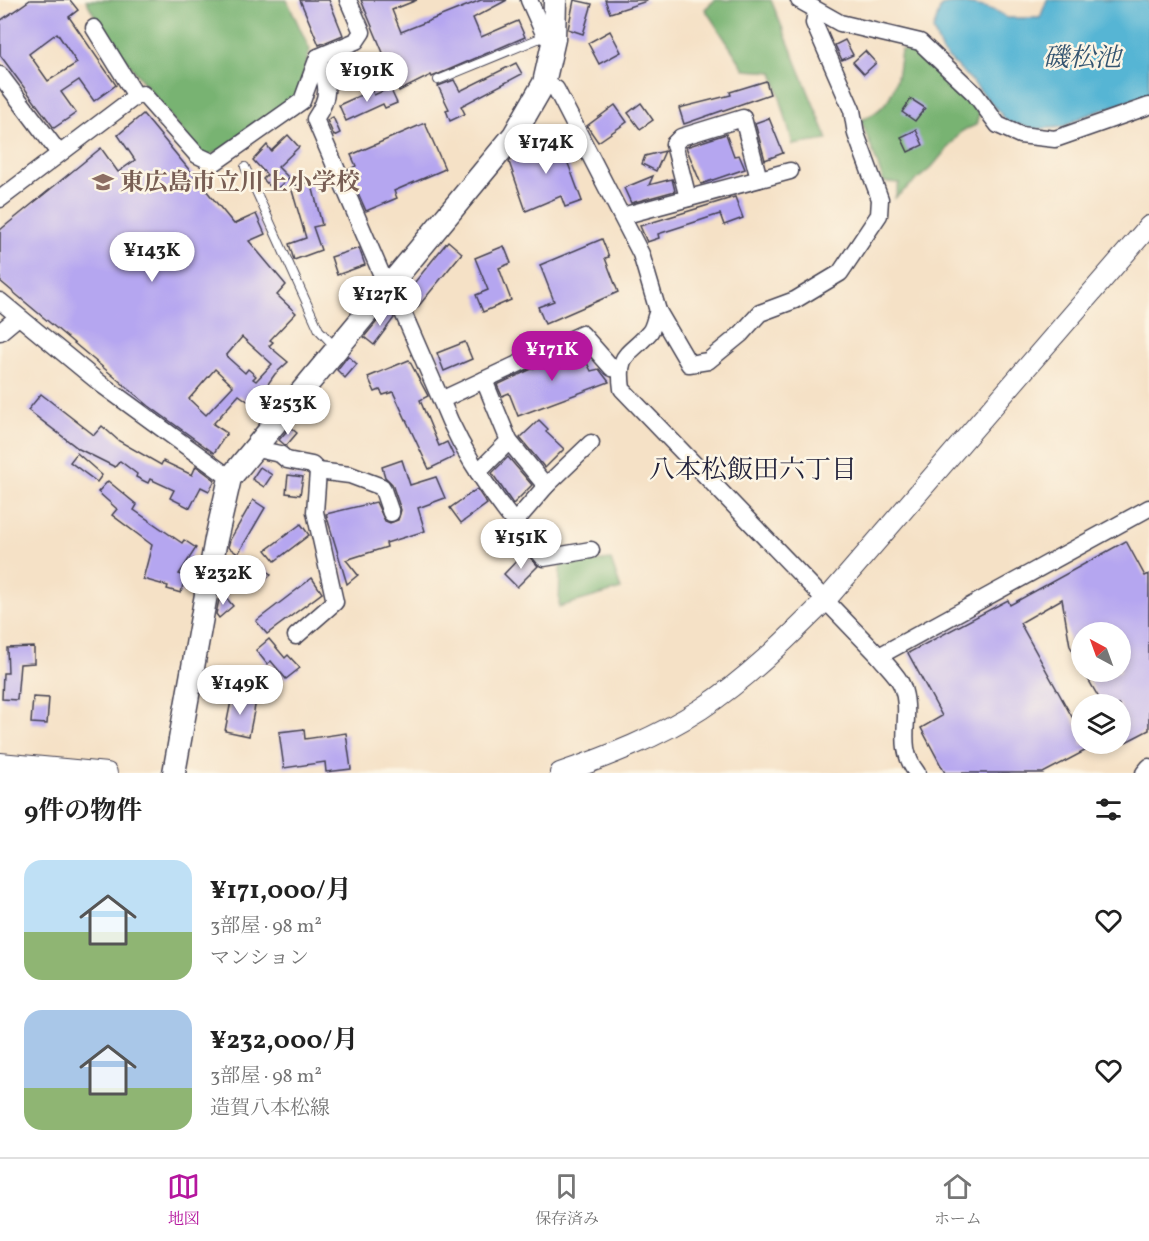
<!DOCTYPE html>
<html lang="ja">
<head>
<meta charset="utf-8">
<style>
	:root { --surface:#fff; --page:#f2f2f2; --text:#222; --muted:#767676; --line:#e0e0e0; --accent:#b5179e }
	body { margin:0; font-family:Vollkorn,"Noto Serif JP",serif; background:var(--page); color:var(--text); height:100vh; display:flex; flex-direction:column; font-size:22px; white-space:nowrap }
	* { box-sizing:border-box; margin:0 }
	p { font-size:20px; color:var(--muted) }
	.icon { flex:none; width:33px; height:33px; fill:none; stroke:currentColor; stroke-width:2; stroke-linecap:round; stroke-linejoin:round }
	.map { position:relative; height:773px; overflow:hidden }
	.panel { display:flex; flex-direction:column; background:var(--surface); flex:1 }
	.panel>* { flex:none }
	.needle { width:39px; rotate:319deg }
	.controls { position:absolute; left:1071px; top:622px; display:grid; gap:12px }
	.controls a { display:grid; place-items:center; width:60px; height:60px; border-radius:50%; background:var(--surface); box-shadow:0 3px 9px #0003; font-size:30px }
	.price { position:absolute; translate:-50% -51px; padding:0 14px; border-radius:21px; background:#fff; color:#222; font-size:20px; line-height:39px; filter:drop-shadow(0 2px 3px #0008) }
	.price::after { content:''; position:absolute; left:50%; top:36px; width:18px; height:14px; margin-left:-9px; background:inherit; clip-path:polygon(0 0,100% 0,50% 100%) }
	.price.current { background:var(--accent); color:#fff }
	ul { padding:0; list-style:none }
	li { display:flex; align-items:center; gap:18px; height:150px; padding:0 24px }
	li span { display:grid; place-items:center; flex:none; width:168px; height:120px; border-radius:18px; color:#555 }
	li>.icon { margin-inline-start:auto }
	span .icon { width:72px; height:72px; fill:#fffc; stroke-width:1 }
	li b { font-size:26px }
	h2 { display:flex; justify-content:space-between; align-items:center; height:72px; padding:0 24px; font-size:26px }
	.dock { display:flex; justify-content:space-around; align-items:center; height:84px; border-top:2px solid var(--line); background:var(--surface); font-size:16px; color:var(--muted) }
	.dock a { display:grid; justify-items:center; gap:3px }
	.dock .current { color:var(--accent) }
	.map>svg:first-child { display:block }
	.forest { fill:#78b372; stroke:#4d6a56; stroke-width:1.5 }
	.water { fill:#56b5d4; stroke:#3c6c88; stroke-width:1.5 }
	.building { fill:#b5a6f0; fill-rule:evenodd }
	.lines { fill:none; stroke-linecap:round; stroke-linejoin:round }
	.service-casing { stroke:#423f50; stroke-width:10 }
	.minor-casing { stroke:#423f50; stroke-width:19 }
	.tertiary-casing { stroke:#423f50; stroke-width:22 }
	.secondary-casing { stroke:#423f50; stroke-width:25 }
	.service { stroke:#fff; stroke-width:8 }
	.minor { stroke:#fff; stroke-width:16 }
	.tertiary { stroke:#fff; stroke-width:20 }
	.secondary { stroke:#fff; stroke-width:22 }
	.labels { text-anchor:middle; stroke-width:5; stroke-linejoin:round; paint-order:stroke }
	.education-label { font-size:24px; font-weight:bold; fill:#785e54; stroke:#fcf5e5; text-anchor:start }
	.water-label { font-size:26px; font-style:italic; fill:#345571; stroke:#fcf5e5 }
	.neighbourhood-label { font-size:26px; fill:#22223b; stroke:#fcf5e5 }
</style>
</head>
<body>
<div class="map">
<svg width="1149" height="773" viewBox="0 0 1149 773">
	<rect width="100%" height="100%" fill="#fcf5e5"/>
	<filter id="ink" filterUnits="userSpaceOnUse"><feTurbulence type="fractalNoise" baseFrequency=".0167" numOctaves="2"/><feDisplacementMap in="SourceGraphic" scale="12" xChannelSelector="R" yChannelSelector="G"/><feConvolveMatrix kernelMatrix="1 2 1 2 8 2 1 2 1" color-interpolation-filters="sRGB"/></filter>
	<filter id="wash" filterUnits="userSpaceOnUse"><feTurbulence type="fractalNoise" baseFrequency=".008" numOctaves="4" result="noise"/><feDisplacementMap in="SourceGraphic" scale="24" xChannelSelector="R" yChannelSelector="G"/><feGaussianBlur stdDeviation="1.35" result="paint"/><feColorMatrix in="noise" values="0 0 0 0 0 0 0 0 0 0 0 0 0 0 0 0 0 1.4 0 .05"/><feComposite in="paint" operator="in"/></filter>
	<g filter="url(#wash)">
		<rect width="100%" height="100%" fill="#f5e1c6"/>
		<!-- forest -->
		<g class="forest">
			<polygon points="86,0 287,0 310,50 296,102 260,132 203,158 103,31"/>
			<polygon points="715,0 771,0 828,140 793,145 773,72 745,70 705,9"/>
			<path d="M 901,50 L 921,54 L 964,91 L 979,114 L 976,125 L 962,131 L 931,168 L 895,198 L 899,183 L 884,182 L 861,120 C 895,107 897,81 901,50 Z"/>
			<polygon points="611,560 621,589 559,607 560,565"/>
		</g>
		<!-- water -->
		<path class="water" d="M 1047,0 L 1149,0 L 1149,94 L 1082,117 L 1063,127 L 1036,129 L 1008,122 L 971,80 L 942,52 L 933,30 L 941,6 C 957,0 994,6 1007,18 L 1040,18 Z"/>
		<g id="blocks">
			<!-- building -->
			<g class="building">
				<path d="M 30,0 L 70,0 L 78,10 L 69,17 L 116,85 L 94,101 L 79,80 L 61,92 L 76,113 L 54,128 L 0,55 L 0,21 ZM 57,33 L 77,63 L 48,81 L 29,54 Z"/>
				<polygon points="300,0 329,0 343,35 319,45"/>
				<polygon points="361,0 417,0 392,10 401,32 481,0 507,0 473,18 481,37 518,21 525,37 432,77 431,75 399,91"/>
				<polygon points="574,0 592,4 583,34 568,29"/>
				<polygon points="605,0 646,0 647,1 610,13"/>
				<polygon points="610,31 621,52 599,64 588,43"/>
				<polygon points="845,40 853,55 842,60 835,45"/>
				<polygon points="865,51 876,63 864,74 853,62"/>
				<polygon points="353,54 359,70 336,80 331,63"/>
				<polygon points="516,63 522,74 461,106 465,114 450,121 446,110 449,109 438,86 454,80 460,91"/>
				<polygon points="766,81 770,94 684,124 679,108 731,95 730,92"/>
				<polygon points="390,88 397,103 385,108 383,104 346,121 339,105 372,90 374,95"/>
				<polygon points="911,99 925,108 915,121 902,112"/>
				<polygon points="641,103 653,120 640,129 628,113"/>
				<polygon points="615,105 627,122 598,142 587,126"/>
				<path d="M 143,114 L 234,224 L 256,214 L 265,234 L 249,241 L 286,285 L 277,295 L 296,313 L 270,340 L 273,342 L 269,346 L 288,362 L 275,374 L 253,405 L 239,395 L 213,424 L 227,433 L 214,453 L 149,406 L 0,281 L 0,230 L 101,148 L 118,172 L 135,160 L 118,135 ZM 242,337 L 272,364 L 256,381 L 253,379 L 256,376 L 248,369 L 245,373 L 226,356 ZM 215,369 L 233,386 L 206,415 L 189,399 Z"/>
				<polygon points="333,117 340,133 334,136 327,120"/>
				<polygon points="769,118 783,153 765,160 755,123"/>
				<polygon points="425,123 445,169 394,191 397,198 366,211 348,170 356,166 351,155"/>
				<polygon points="916,130 923,145 908,152 901,137"/>
				<polygon points="726,134 734,156 739,155 745,169 701,184 686,147"/>
				<polygon points="288,135 299,147 278,167 289,178 274,191 263,179 267,175 253,160 267,145 271,151"/>
				<polygon points="569,137 577,153 566,158 582,201 565,207 561,196 526,211 509,162 514,156"/>
				<polygon points="665,151 656,171 642,164 645,156"/>
				<polygon points="653,176 649,185 672,179 675,191 631,203 624,188"/>
				<polygon points="311,181 322,225 313,227 321,250 294,260 289,244 306,238 291,187"/>
				<polygon points="735,197 743,218 724,225 720,214 658,234 659,238 647,242 640,226"/>
				<polygon points="602,239 609,257 605,258 618,292 545,324 538,307 554,301 540,265"/>
				<polygon points="448,241 462,253 417,308 410,302 406,293"/>
				<polygon points="504,246 511,263 499,268 511,300 483,312 476,295 488,290 475,258"/>
				<polygon points="359,248 365,265 337,275 331,257"/>
				<polygon points="389,307 394,318 374,345 364,337"/>
				<polygon points="465,342 472,359 444,371 437,353"/>
				<polygon points="579,347 591,371 599,369 609,382 518,416 509,393 502,396 497,385"/>
				<polygon points="348,356 357,364 345,378 337,370"/>
				<polygon points="409,360 428,396 420,400 439,446 447,442 454,457 429,469 393,392 383,395 380,390 375,392 368,377"/>
				<polygon points="41,394 94,435 102,426 119,441 161,465 163,461 192,475 196,466 215,480 209,491 201,487 190,508 170,498 174,490 150,479 148,483 136,477 137,474 120,461 115,467 79,449 28,410"/>
				<polygon points="539,420 548,429 546,432 564,449 545,468 520,438"/>
				<polygon points="290,427 297,433 286,446 279,440"/>
				<polygon points="77,453 102,475 97,482 70,462"/>
				<polygon points="508,457 532,485 513,504 492,473"/>
				<polygon points="402,460 410,485 436,477 445,498 418,508 425,531 386,543 387,547 346,560 358,575 347,584 326,514 376,502 385,521 390,523 398,520 401,510 392,484 385,477 382,467"/>
				<polygon points="260,467 272,475 264,487 252,479"/>
				<polygon points="288,475 303,477 300,495 286,493"/>
				<polygon points="108,481 137,505 134,510 182,543 184,540 196,548 179,574 185,576 181,593 167,589 168,586 143,579 152,545 112,515 117,509 98,492"/>
				<polygon points="477,489 487,504 461,523 450,508"/>
				<polygon points="253,500 265,508 238,554 228,547 230,540"/>
				<polygon points="301,524 309,535 275,561 266,550"/>
				<polygon points="1126,541 1145,576 1149,574 1149,730 1124,743 1120,737 1120,705 1103,705 1084,672 1120,672 1120,633 1082,633 1082,667 1070,646 1062,599 1020,623 1082,735 1082,744 1098,744 1043,773 945,773 921,728 942,716 908,653 1008,600 1010,605"/>
				<polygon points="525,552 538,566 517,587 504,574"/>
				<polygon points="261,564 271,575 257,587 250,578 250,574"/>
				<polygon points="312,578 322,593 267,634 256,621"/>
				<polygon points="224,595 233,606 219,618 216,614 219,600"/>
				<polygon points="269,639 285,658 288,655 300,668 286,679 271,661 267,664 256,650"/>
				<polygon points="34,647 34,663 20,664 17,700 2,699 3,673 8,673 7,648"/>
				<polygon points="232,696 256,701 249,736 225,731"/>
				<polygon points="33,697 49,698 47,724 31,723"/>
				<polygon points="304,729 305,739 346,733 351,769 326,772 325,762 284,768 279,732"/>
			</g>
		</g>
	</g>
	<g filter="url(#ink)">
		<use href="#blocks" fill-opacity="0" stroke="#423f50" stroke-width="1.5"/>
		<g class="lines">
			<defs>
				<g id="service">
					<polyline points="438,80 545,36"/>
					<polyline points="245,167 319,330 336,348"/>
				</g>
				<g id="minor">
					<polyline points="529,0 545,36 554,39"/>
					<polyline points="799,0 840,23 920,42 975,94 998,125 1020,135 1055,139 1149,106"/>
					<polyline points="94,28 136,96"/>
					<path d="M 318,57 C 327,84 332,94 315,119 L 381,273 L 391,285 L 441,400 L 582,334 L 612,368 L 619,369"/>
					<polyline points="0,75 59,153"/>
					<polyline points="544,83 556,89 641,254 658,311 689,364 708,361 741,334 760,313 795,300 840,273 879,215 880,199 856,134 852,110 814,23 816,11"/>
					<polyline points="688,198 674,144 681,137 743,118 759,179"/>
					<polyline points="0,199 136,96 143,94 197,155 214,163 302,101 318,57 356,41 362,32 348,0"/>
					<polyline points="622,216 790,171"/>
					<polyline points="0,301 101,384 230,478"/>
					<path d="M 658,311 C 655,317 654,328 649,333 C 628,357 617,352 622,389 L 879,656 C 886,665 898,675 902,686 C 914,717 894,744 917,773"/>
					<polyline points="0,332 18,317"/>
					<polyline points="484,380 509,441 546,486"/>
					<path d="M 441,400 C 464,459 502,510 544,558 L 591,550"/>
					<polyline points="252,448 280,454 287,460 312,465 318,471 315,512 335,602 296,636"/>
					<polyline points="318,471 350,475 382,487 391,513"/>
					<polyline points="478,472 509,441"/>
					<polyline points="514,523 546,486 591,443"/>
					<polyline points="879,656 1149,508"/>
					<polyline points="1144,773 1149,767"/>
				</g>
				<g id="tertiary">
					<polyline points="0,763 107,773"/>
					<path d="M 560,773 C 609,756 658,737 701,709 C 747,679 787,639 825,601 L 1149,226"/>
				</g>
				<polyline id="secondary" points="174,773 216,539 230,478 514,135 544,83 554,39 555,0"/>
			</defs>
			<!-- service casing -->
			<use href="#service" class="service-casing"/>
			<!-- minor casing -->
			<use href="#minor" class="minor-casing"/>
			<!-- tertiary casing -->
			<use href="#tertiary" class="tertiary-casing"/>
			<!-- secondary casing -->
			<use href="#secondary" class="secondary-casing"/>
			<!-- service -->
			<use href="#service" class="service"/>
			<!-- minor -->
			<use href="#minor" class="minor"/>
			<!-- tertiary -->
			<use href="#tertiary" class="tertiary"/>
			<!-- secondary -->
			<use href="#secondary" class="secondary"/>
		</g>
	</g>
	<!-- icons -->
	<defs>
		<symbol id="school-bare" viewBox="-9 -9 18 18"><path d="M0-5L7-2L0 1L-7-2ZM-4 1L0 2.5L4 1V4Q0 6-4 4Z" fill="#8d6e63" stroke="#fcf5e5" stroke-width="2.5" paint-order="stroke"/></symbol>
	</defs>
	<g fill-rule="evenodd">
		<use href="#school-bare" x="88" y="167" width="30" height="30"/>
	</g>
	<g class="labels">
		<!-- education labels -->
		<g class="education-label">
			<text x="120" y="190">東広島市立川上小学校</text>
		</g>
		<!-- water labels -->
		<g class="water-label">
			<text x="1082" y="66">磯松池</text>
		</g>
		<!-- neighbourhood labels -->
		<g class="neighbourhood-label">
			<text x="753" y="478">八本松飯田六丁目</text>
		</g>
	</g>
</svg>
<div class="controls">
<a><svg class="needle" viewBox="-14 -14 28 28"><path d="M0-13l5 13h-10z" fill="#e53935"/><path d="M0 13l5-13h-10z" fill="#767676"/></svg></a>
<a><svg class="icon" aria-label="layers" viewBox="0 0 24 24"><path d="M12 4l9 5-9 5-9-5zM3 14l9 5 9-5"/></svg></a>
</div>
<b class="price" style="left:367px;top:103px">¥191K</b>
<b class="price" style="left:546px;top:175px">¥174K</b>
<b class="price" style="left:152px;top:283px">¥143K</b>
<b class="price" style="left:380px;top:327px">¥127K</b>
<b class="price current" style="left:552px;top:382px">¥171K</b>
<b class="price" style="left:288px;top:436px">¥253K</b>
<b class="price" style="left:521px;top:570px">¥151K</b>
<b class="price" style="left:223px;top:606px">¥232K</b>
<b class="price" style="left:240px;top:716px">¥149K</b>
</div>
<section class="panel">
<h2>9件の物件<svg class="icon" aria-label="filters" viewBox="0 0 24 24"><path d="M4 7h16M4 17h16"/><circle cx="9" cy="7" r="2"/><circle cx="15" cy="17" r="2"/></svg></h2>
<ul>
<li><span style="background:linear-gradient(#bfe0f5 60%,#8fb573 0)"><svg class="icon" aria-label="home" viewBox="0 0 24 24"><path d="M3 11l9-7 9 7M6 9v11h12V9"/></svg></span><div><b>¥171,000/月</b><p>3部屋 · 98 m²</p><p>マンション</p></div><svg class="icon" aria-label="heart" viewBox="0 0 24 24"><path d="M12 20l-8-8c-3-5 5-10 8-4 3-6 11-1 8 4z"/></svg></li>
<li><span style="background:linear-gradient(#a9c7e8 65%,#8fb573 0)"><svg class="icon" aria-label="home" viewBox="0 0 24 24"><path d="M3 11l9-7 9 7M6 9v11h12V9"/></svg></span><div><b>¥232,000/月</b><p>3部屋 · 98 m²</p><p>造賀八本松線</p></div><svg class="icon" aria-label="heart" viewBox="0 0 24 24"><path d="M12 20l-8-8c-3-5 5-10 8-4 3-6 11-1 8 4z"/></svg></li>
</ul>
</section>
<nav class="dock">
<a class="current"><svg class="icon" aria-label="map" viewBox="0 0 24 24"><path d="M3 6l6-2 6 2 6-2v14l-6 2-6-2-6 2zM9 4v14M15 6v14"/></svg>地図</a>
<a><svg class="icon" aria-label="saved" viewBox="0 0 24 24"><path d="M7 4h10v16l-5-4-5 4z"/></svg>保存済み</a>
<a><svg class="icon" aria-label="home" viewBox="0 0 24 24"><path d="M3 11l9-7 9 7M6 9v11h12V9"/></svg>ホーム</a>
</nav>
</body>
</html>
